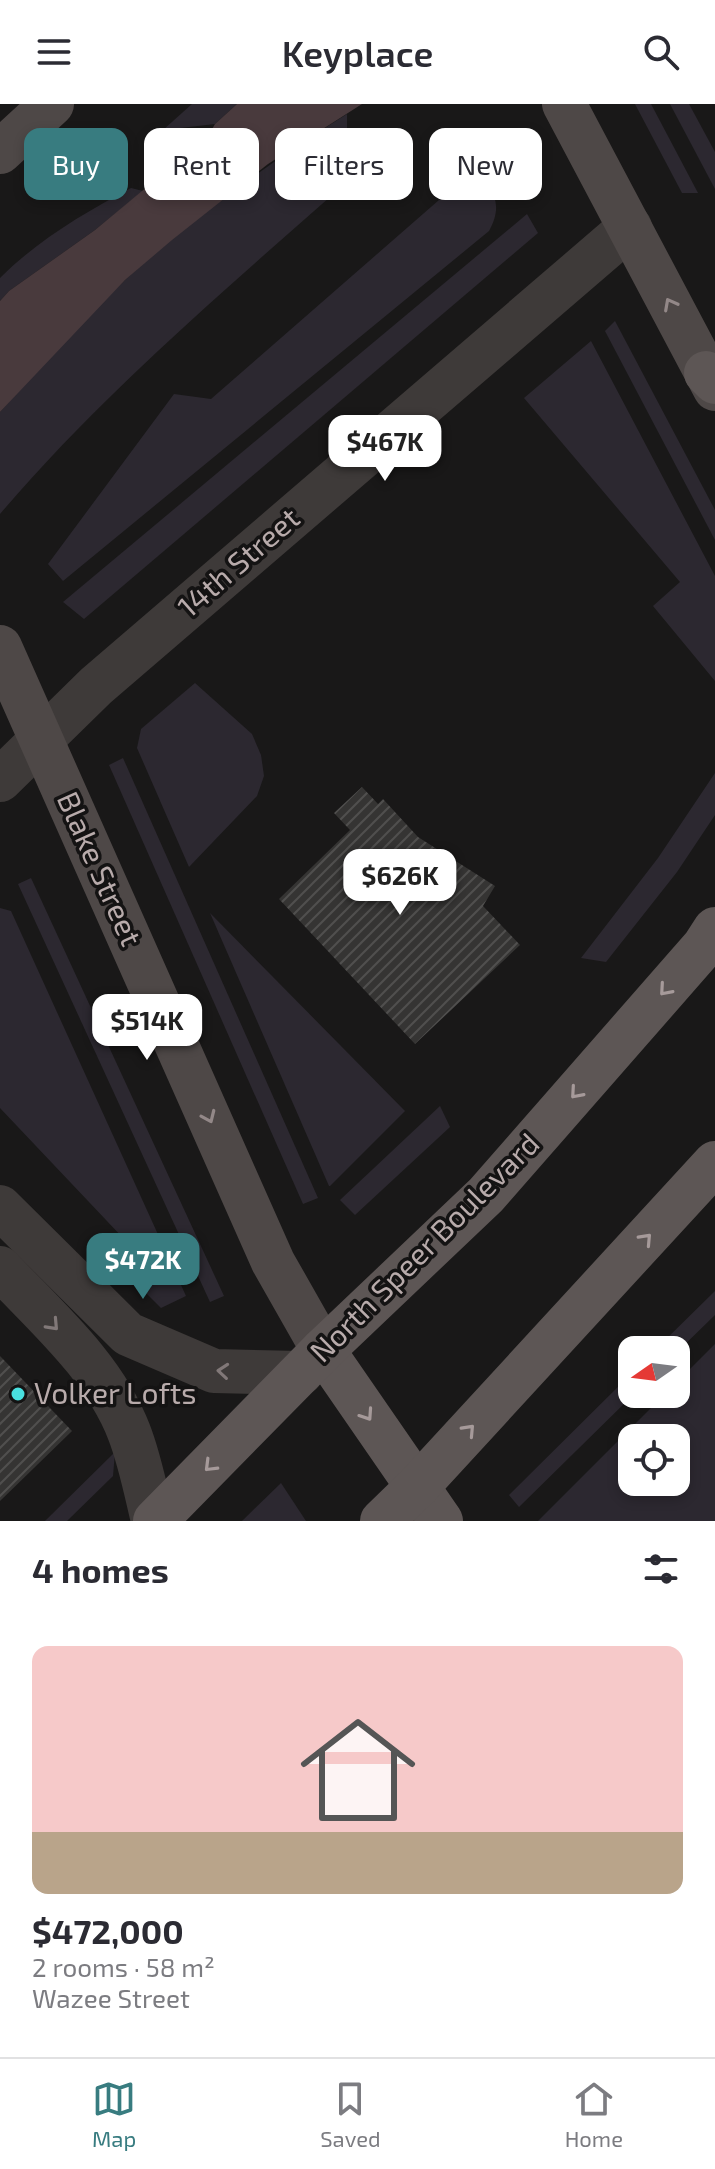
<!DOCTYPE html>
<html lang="en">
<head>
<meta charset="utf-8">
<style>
	:root { --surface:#fff; --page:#f2f2f3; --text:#2b2b33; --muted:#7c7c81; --line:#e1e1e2; --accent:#387c80 }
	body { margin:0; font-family:"Exo 2",sans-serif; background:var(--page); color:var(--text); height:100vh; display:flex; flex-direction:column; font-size:30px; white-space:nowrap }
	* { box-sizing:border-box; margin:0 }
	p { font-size:26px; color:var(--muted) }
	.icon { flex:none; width:44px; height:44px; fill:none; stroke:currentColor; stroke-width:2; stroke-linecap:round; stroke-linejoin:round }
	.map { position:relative; height:1417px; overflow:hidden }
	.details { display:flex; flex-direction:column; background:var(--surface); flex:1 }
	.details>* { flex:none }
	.banner { position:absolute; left:24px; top:24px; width:668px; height:72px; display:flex; gap:16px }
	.needle { width:52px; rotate:256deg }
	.fabs { position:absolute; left:618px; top:1232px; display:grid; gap:16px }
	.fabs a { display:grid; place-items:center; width:72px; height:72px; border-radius:16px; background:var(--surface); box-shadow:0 4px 12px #0003; font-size:40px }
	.price { position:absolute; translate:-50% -68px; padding:0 18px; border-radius:16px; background:#fff; color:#222; font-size:26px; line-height:52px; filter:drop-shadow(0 2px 4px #0008) }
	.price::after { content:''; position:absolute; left:50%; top:48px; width:24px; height:18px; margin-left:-12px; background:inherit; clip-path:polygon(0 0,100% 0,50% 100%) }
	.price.selected { background:var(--accent); color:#fff }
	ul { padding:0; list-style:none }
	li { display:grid; align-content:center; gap:16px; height:424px; padding:0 32px }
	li+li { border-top:2px solid var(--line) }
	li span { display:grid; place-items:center; height:248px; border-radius:16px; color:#555 }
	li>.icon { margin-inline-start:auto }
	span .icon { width:144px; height:144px; fill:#fffc; stroke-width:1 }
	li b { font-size:34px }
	h2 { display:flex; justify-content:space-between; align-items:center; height:96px; padding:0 32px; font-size:34px }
	.pill { padding:0 28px; border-radius:16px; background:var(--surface); box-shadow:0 4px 12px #0003; font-size:28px; line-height:72px }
	.pill.selected { background:var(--accent); color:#fff }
	header { display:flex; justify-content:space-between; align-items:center; height:104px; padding:0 32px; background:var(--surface); font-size:36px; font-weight:600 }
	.tabs { display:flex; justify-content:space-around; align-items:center; height:112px; border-top:2px solid var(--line); background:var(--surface); font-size:22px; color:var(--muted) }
	.tabs a { display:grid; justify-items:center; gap:4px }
	.tabs .selected { color:var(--accent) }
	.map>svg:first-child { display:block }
	.grass { fill:#2c2830; fill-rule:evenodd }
	.water { fill:#493a3d }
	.building { fill:url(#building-hatch) }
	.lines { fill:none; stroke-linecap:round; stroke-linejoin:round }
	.minor { stroke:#3e3a39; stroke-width:44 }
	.secondary { stroke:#4e4847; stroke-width:44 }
	.primary { stroke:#5d5655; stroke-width:44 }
	.oneway { stroke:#938888 }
	.oneway2 { stroke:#a69a9a }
	.oneway3 { stroke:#817878 }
	.poi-dot { fill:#49e0df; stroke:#141313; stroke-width:3 }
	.labels { text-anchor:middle; stroke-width:7; stroke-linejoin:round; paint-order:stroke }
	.street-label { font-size:30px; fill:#b8abab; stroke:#141313 }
	.poi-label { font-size:30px; fill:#b8abab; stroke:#141313; text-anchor:start }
</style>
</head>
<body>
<header><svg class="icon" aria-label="menu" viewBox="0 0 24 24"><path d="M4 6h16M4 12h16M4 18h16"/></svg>Keyplace<svg class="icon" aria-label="search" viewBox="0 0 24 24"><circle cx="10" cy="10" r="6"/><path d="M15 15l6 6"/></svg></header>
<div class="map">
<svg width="715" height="1417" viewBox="0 0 715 1417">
	<defs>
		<pattern id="building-hatch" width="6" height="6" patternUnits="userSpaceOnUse" patternTransform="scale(2)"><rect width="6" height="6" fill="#353433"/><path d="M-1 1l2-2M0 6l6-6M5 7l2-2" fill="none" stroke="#504f4e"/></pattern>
	</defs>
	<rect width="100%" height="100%" fill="#191818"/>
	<!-- grass -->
	<g class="grass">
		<polygon points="192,0 237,0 215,20 163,26"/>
		<polygon points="635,0 651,0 698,89 682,89"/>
		<polygon points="670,0 689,0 715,48 715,85"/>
		<path d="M 347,10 L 347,78 C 227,184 104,288 0,410 L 0,308 C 41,263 82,216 126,175 C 194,113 269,59 347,10 Z"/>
		<path d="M 465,75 C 495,78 504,101 489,127 L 63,477 L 48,460 L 174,290 L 211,295 L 439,96 L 447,84 Z"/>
		<path d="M 131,84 L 143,87 L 95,126 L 9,187 L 0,197 L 0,174 C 38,136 84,109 131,84 Z"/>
		<polygon points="527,110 538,129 84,515 63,498"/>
		<polygon points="615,217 715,406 715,436 605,227"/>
		<polygon points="591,237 715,472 715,577 653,502 680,478 524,294"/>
		<polygon points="195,579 252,630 261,651 264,672 257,692 189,763 137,644 141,625"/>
		<polygon points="123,654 318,1094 303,1100 109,661"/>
		<polygon points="715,669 715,711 677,768 606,858 581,854 658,754"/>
		<polygon points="31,774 224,1192 210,1198 18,780"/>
		<polygon points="0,804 11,807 186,1192 161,1204 144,1187 147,1169 142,1154 0,1004"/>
		<polygon points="210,809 405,1007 330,1082 329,1082"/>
		<polygon points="440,1002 450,1023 355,1111 340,1096"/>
		<polygon points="715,1187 715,1211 676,1249 676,1246 655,1246"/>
		<path d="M 715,1240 L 715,1417 L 538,1417 L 665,1290 L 676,1290 L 676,1279 ZM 632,1334 L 676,1334 L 676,1378 L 632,1378 Z"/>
		<polygon points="632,1269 632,1290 634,1290 519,1403 509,1391"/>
		<polygon points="115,1348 113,1372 67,1417 45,1417"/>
		<polygon points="281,1379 306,1417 242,1417"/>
	</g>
	<!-- water -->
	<polygon class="water" points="237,0 362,0 268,60 172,136 125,176 0,308 0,197 9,187 95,126 148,82 200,46 215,20"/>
	<!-- building -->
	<g class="building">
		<polygon points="362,683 378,700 383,695 418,733 495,782 483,802 520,841 415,940 279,795 350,726 334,709"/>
		<polygon points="0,1252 72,1327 0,1397"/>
	</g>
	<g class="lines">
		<!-- minor -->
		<g class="minor">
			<polyline points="0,676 96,582 630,123"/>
			<polyline points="0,1103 128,1230 214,1267 301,1269"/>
			<path d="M 0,1164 C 46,1213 104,1263 129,1328 C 140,1356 146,1388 153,1417"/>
		</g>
		<!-- secondary -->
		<g class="secondary">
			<polyline points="564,0 715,285"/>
			<polyline points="0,48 52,0"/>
			<polyline points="0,543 273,1158 323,1246"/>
		</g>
		<!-- primary -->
		<g class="primary">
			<polyline points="706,269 715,278"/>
			<polyline points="323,1246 441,1417"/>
			<polyline points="155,1417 323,1246 486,1091 704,842 715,825"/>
			<polyline points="382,1417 417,1383 715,1059"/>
		</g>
	</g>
	<!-- one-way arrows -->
	<defs><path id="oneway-chevron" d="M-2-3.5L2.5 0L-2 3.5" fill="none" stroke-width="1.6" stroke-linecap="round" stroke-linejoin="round" transform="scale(2)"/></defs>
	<g class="oneway">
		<use href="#oneway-chevron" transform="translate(670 200) rotate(-118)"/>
		<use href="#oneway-chevron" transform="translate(209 1013) rotate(66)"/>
	</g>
	<g class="oneway2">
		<use href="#oneway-chevron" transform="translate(665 886) rotate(131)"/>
		<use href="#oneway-chevron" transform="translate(576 989) rotate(131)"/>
		<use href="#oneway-chevron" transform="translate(646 1135) rotate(-47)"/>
		<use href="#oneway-chevron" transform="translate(367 1311) rotate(56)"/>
		<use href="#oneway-chevron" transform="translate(469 1326) rotate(-47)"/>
		<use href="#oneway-chevron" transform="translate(210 1362) rotate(135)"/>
	</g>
	<g class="oneway3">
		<use href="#oneway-chevron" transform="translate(53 1221) rotate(47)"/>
		<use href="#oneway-chevron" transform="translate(223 1267) rotate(-175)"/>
	</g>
	<!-- markers -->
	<circle class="poi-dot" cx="18" cy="1290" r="8"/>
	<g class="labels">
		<!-- street labels -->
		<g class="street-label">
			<text transform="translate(239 459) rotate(-41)" y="10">14th Street</text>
			<text transform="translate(99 765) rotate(66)" y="10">Blake Street</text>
			<text transform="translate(425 1144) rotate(-45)" y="10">North Speer Boulevard</text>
		</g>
		<!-- poi labels -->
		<g class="poi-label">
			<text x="34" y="1300">Volker Lofts</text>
		</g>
	</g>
</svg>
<div class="fabs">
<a><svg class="needle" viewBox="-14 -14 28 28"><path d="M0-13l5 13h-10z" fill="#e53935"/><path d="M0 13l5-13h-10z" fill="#7c7c81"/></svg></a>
<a><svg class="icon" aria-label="locate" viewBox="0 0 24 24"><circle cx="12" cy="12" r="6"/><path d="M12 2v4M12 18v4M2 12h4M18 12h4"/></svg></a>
</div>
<b class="price" style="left:385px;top:379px">$467K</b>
<b class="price" style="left:400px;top:813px">$626K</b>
<b class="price" style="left:147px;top:958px">$514K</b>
<b class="price selected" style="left:143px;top:1197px">$472K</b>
<div class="banner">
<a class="pill selected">Buy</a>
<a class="pill">Rent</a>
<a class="pill">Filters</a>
<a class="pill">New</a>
</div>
</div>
<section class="details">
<h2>4 homes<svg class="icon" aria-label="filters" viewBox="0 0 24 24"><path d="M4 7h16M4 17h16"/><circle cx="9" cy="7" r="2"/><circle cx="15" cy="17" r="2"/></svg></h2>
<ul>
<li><span style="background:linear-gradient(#f6c9c9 75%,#b9a48a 0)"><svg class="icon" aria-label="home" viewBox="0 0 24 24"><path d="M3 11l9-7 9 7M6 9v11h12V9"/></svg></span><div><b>$472,000</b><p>2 rooms · 58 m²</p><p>Wazee Street</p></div></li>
</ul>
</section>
<nav class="tabs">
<a class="selected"><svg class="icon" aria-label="map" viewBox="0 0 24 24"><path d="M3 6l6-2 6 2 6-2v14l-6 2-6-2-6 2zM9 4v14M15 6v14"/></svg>Map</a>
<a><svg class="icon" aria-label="saved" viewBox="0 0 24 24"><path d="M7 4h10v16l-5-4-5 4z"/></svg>Saved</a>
<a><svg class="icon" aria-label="home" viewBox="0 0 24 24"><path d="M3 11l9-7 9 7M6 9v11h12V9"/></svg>Home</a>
</nav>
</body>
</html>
